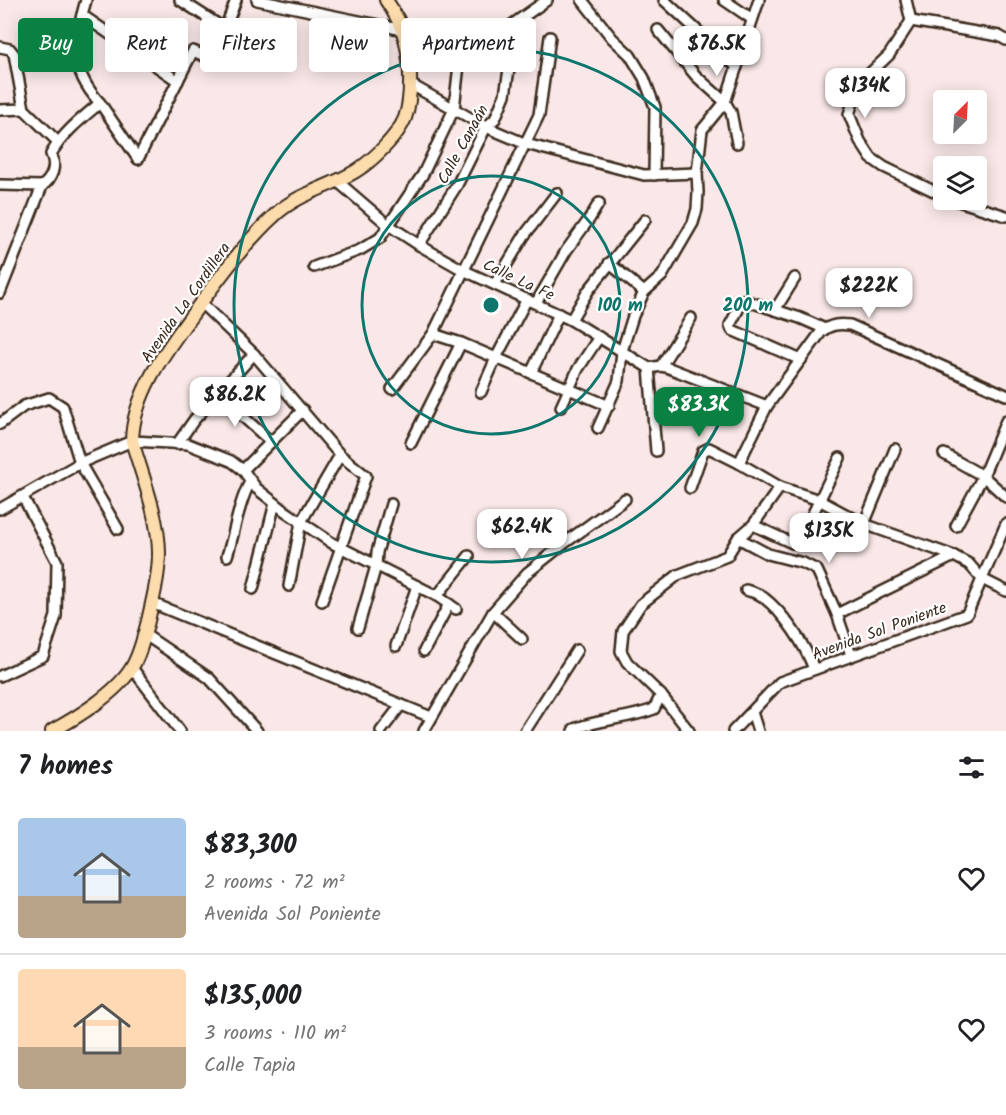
<!DOCTYPE html>
<html lang="en">
<head>
<meta charset="utf-8">
<style>
	:root { --surface:#fff; --page:#f2f2f2; --text:#202124; --muted:#757577; --line:#e0e0e0; --accent:#0b8043 }
	body { margin:0; font-family:Kalam,sans-serif; background:var(--page); color:var(--text); height:100vh; display:flex; flex-direction:column; font-size:22px; white-space:nowrap }
	* { box-sizing:border-box; margin:0 }
	p { font-size:20px; color:var(--muted) }
	.icon { flex:none; width:33px; height:33px; fill:none; stroke:currentColor; stroke-width:2; stroke-linecap:round; stroke-linejoin:round }
	.map { position:relative; height:731px; overflow:hidden }
	.panel { display:flex; flex-direction:column; background:var(--surface); flex:1 }
	.panel>* { flex:none }
	.top-card { position:absolute; left:18px; top:18px; width:600px; height:54px; display:flex; gap:12px }
	.needle { width:39px; rotate:24deg }
	.tools { position:absolute; left:933px; top:90px; display:grid; gap:12px }
	.tools a { display:grid; place-items:center; width:54px; height:54px; border-radius:6px; background:var(--surface); box-shadow:0 3px 15px #0003; font-size:30px }
	.price { position:absolute; translate:-50% -51px; padding:0 14px; border-radius:12px; background:#fff; color:#222; font-size:20px; line-height:39px; filter:drop-shadow(0 2px 3px #0008) }
	.price::after { content:''; position:absolute; left:50%; top:36px; width:18px; height:14px; margin-left:-9px; background:inherit; clip-path:polygon(0 0,100% 0,50% 100%) }
	.price.selected { background:var(--accent); color:#fff }
	ul { padding:0; list-style:none }
	li { display:flex; align-items:center; gap:18px; height:150px; padding:0 18px }
	li+li { border-top:2px solid var(--line) }
	li span { display:grid; place-items:center; flex:none; width:168px; height:120px; border-radius:6px; color:#555 }
	li>.icon { margin-inline-start:auto }
	span .icon { width:72px; height:72px; fill:#fffc; stroke-width:1 }
	li b { font-size:26px }
	h2 { display:flex; justify-content:space-between; align-items:center; height:72px; padding:0 18px; font-size:26px }
	.pill { padding:0 21px; border-radius:6px; background:var(--surface); box-shadow:0 3px 15px #0003; font-size:21px; line-height:54px }
	.pill.selected { background:var(--accent); color:#fff }
	.map>svg:first-child { display:block }
	.lines { fill:none; stroke-linecap:round; stroke-linejoin:round }
	.minor-casing { stroke:#3b2a1e; stroke-width:14 }
	.major-casing { stroke:#3b2a1e; stroke-width:16 }
	.minor { stroke:#fff; stroke-width:9 }
	.major { stroke:#fcdcac; stroke-width:12 }
	.ring { fill:none; stroke:#0f766e; stroke-width:3 }
	.labels { text-anchor:middle; stroke-width:4.5; stroke-linejoin:round; paint-order:stroke }
	.street-label { font-size:16px; fill:#3b2a1e; stroke:#fff }
	.centre { fill:#0f766e; stroke:#fff; stroke-width:3 }
	.ring-label { font-size:18px; text-anchor:middle; font-weight:bold; fill:#0f766e; stroke:#fff; stroke-width:4.5; stroke-linejoin:round; paint-order:stroke }
</style>
</head>
<body>
<div class="map">
<svg width="1006" height="731" viewBox="0 0 1006 731">
	<rect width="100%" height="100%" fill="#fae8e8"/>
	<filter id="ink" filterUnits="userSpaceOnUse"><feTurbulence type="fractalNoise" baseFrequency=".0167" numOctaves="2"/><feDisplacementMap in="SourceGraphic" scale="12" xChannelSelector="R" yChannelSelector="G"/><feConvolveMatrix kernelMatrix="1 2 1 2 8 2 1 2 1" color-interpolation-filters="sRGB"/></filter>
	<g filter="url(#ink)">
		<g class="lines">
			<defs>
				<g id="minor">
					<polyline points="180,0 225,29"/>
					<polyline points="257,0 403,30"/>
					<polyline points="582,0 612,38 630,55 644,78 655,107 654,175"/>
					<polyline points="664,0 737,67"/>
					<polyline points="724,0 752,19"/>
					<polyline points="906,0 911,21"/>
					<polyline points="82,15 178,81"/>
					<polyline points="911,21 889,55 867,76 856,94 849,114 860,141 871,158 884,167 944,196"/>
					<polyline points="911,21 999,36 1006,40"/>
					<polyline points="506,29 547,0"/>
					<polyline points="658,30 696,76 725,102 731,112 737,143"/>
					<polyline points="0,47 10,49 14,54 24,109 58,142"/>
					<polyline points="410,84 486,127 526,144 644,175 697,173"/>
					<polyline points="100,103 138,159 193,51 213,60 236,0"/>
					<polyline points="0,110 24,109"/>
					<polyline points="337,181 387,224 419,245 463,270 571,320 649,368 661,366 669,368 767,406"/>
					<polyline points="0,185 42,186"/>
					<polyline points="955,200 1006,216"/>
					<polyline points="419,245 457,185 486,127 495,119 505,95 512,50"/>
					<polyline points="609,263 644,292"/>
					<polyline points="314,267 360,250 380,238 423,174 454,109 462,38"/>
					<polyline points="495,284 524,236 557,193"/>
					<path d="M 0,293 L 42,186 C 52,179 57,166 51,154 C 63,133 81,119 100,103 C 68,68 74,43 86,0"/>
					<polyline points="201,303 254,354 340,455 366,476 322,601"/>
					<polyline points="536,303 566,251 590,218 599,203"/>
					<polyline points="775,310 795,278"/>
					<polyline points="571,320 588,291 645,220"/>
					<polyline points="433,334 461,343 609,406"/>
					<polyline points="801,360 732,330 730,325 741,304 743,300 747,301 800,318 825,329"/>
					<polyline points="661,366 691,318"/>
					<polyline points="649,368 656,451"/>
					<polyline points="531,373 559,314"/>
					<polyline points="392,389 433,334 539,115 550,37"/>
					<polyline points="481,392 496,358 527,299"/>
					<polyline points="218,394 271,442"/>
					<polyline points="561,407 578,369 599,337"/>
					<polyline points="0,424 24,406 49,398 63,407 80,463 118,529"/>
					<polyline points="598,428 619,381 622,351 633,316 644,292 662,276 693,223 697,209 698,192 697,173 702,130 725,102 759,0"/>
					<polyline points="411,443 461,343"/>
					<polyline points="177,444 194,420 254,354"/>
					<polyline points="944,454 983,476 1006,497"/>
					<polyline points="243,470 303,410"/>
					<polyline points="690,488 703,451 709,448 739,463"/>
					<polyline points="0,509 80,463 132,441 188,444 231,461 243,470 256,488 285,511 332,543 437,596 456,609"/>
					<polyline points="864,524 895,449"/>
					<polyline points="1006,524 982,579 1006,591"/>
					<polyline points="753,525 792,543 801,538 840,458"/>
					<polyline points="956,526 983,476 1006,421"/>
					<polyline points="738,538 768,554 803,563 817,570 837,614 851,655"/>
					<path d="M 227,556 C 235,532 238,504 250,482"/>
					<polyline points="289,586 301,522 340,455"/>
					<polyline points="253,589 275,503"/>
					<path d="M 746,590 C 751,592 759,593 763,597 C 784,613 805,645 814,669"/>
					<polyline points="437,596 469,556"/>
					<polyline points="152,603 431,717"/>
					<polyline points="837,614 954,556"/>
					<polyline points="358,628 376,566 377,552 391,504"/>
					<polyline points="144,634 209,678 257,731"/>
					<polyline points="522,639 493,612 527,573 566,542 625,499"/>
					<polyline points="396,646 417,586"/>
					<polyline points="424,651 449,604"/>
					<polyline points="132,668 180,731"/>
					<polyline points="0,676 43,656 56,616 57,562 23,497"/>
					<polyline points="752,712 758,731"/>
					<polyline points="381,731 401,705"/>
					<polyline points="424,731 493,612"/>
					<polyline points="525,731 577,650"/>
					<path d="M 573,731 L 574,729 C 600,719 628,719 654,709 L 661,695"/>
					<polyline points="689,731 661,695 627,662 621,651 623,631 641,604 678,575 727,556 738,538 753,525 780,487"/>
					<path d="M 733,731 L 780,682 L 967,614 L 982,579 L 969,564 L 954,556 L 864,524 L 819,500 L 780,487 L 739,463 L 767,406 L 821,332 C 831,324 838,324 850,325 L 1006,395"/>
				</g>
				<path id="major" d="M 52,731 C 78,717 116,693 131,669 C 140,655 144,636 148,621 C 153,599 159,575 159,553 C 159,518 142,475 132,441 C 133,390 171,344 200,304 C 223,273 247,240 276,214 C 299,193 330,187 356,171 C 372,161 398,136 405,118 C 413,95 411,55 403,32 C 400,21 392,9 386,0"/>
			</defs>
			<!-- minor casing -->
			<use href="#minor" class="minor-casing"/>
			<!-- major casing -->
			<use href="#major" class="major-casing"/>
			<!-- minor -->
			<use href="#minor" class="minor"/>
			<!-- major -->
			<use href="#major" class="major"/>
		</g>
	</g>
	<!-- distance rings -->
	<g class="ring">
		<circle cx="491" cy="305" r="129"/>
		<circle cx="491" cy="305" r="257"/>
	</g>
	<g class="labels">
		<!-- street labels -->
		<g class="street-label">
			<text transform="translate(462 144) rotate(-61)" y="6">Calle Canaán</text>
			<text transform="translate(519 279) rotate(25)" y="6">Calle La Fe</text>
			<text transform="translate(185 302) rotate(-55)" y="6">Avenida La Cordillera</text>
			<text transform="translate(879 630) rotate(-20)" y="6">Avenida Sol Poniente</text>
		</g>
	</g>
	<circle cx="491" cy="305" r="9" class="centre"/>
	<g class="ring-label">
		<text x="620" y="311">100 m</text>
		<text x="748" y="311">200 m</text>
	</g>
</svg>
<div class="tools">
<a><svg class="needle" viewBox="-14 -14 28 28"><path d="M0-13l5 13h-10z" fill="#e53935"/><path d="M0 13l5-13h-10z" fill="#757577"/></svg></a>
<a><svg class="icon" aria-label="layers" viewBox="0 0 24 24"><path d="M12 4l9 5-9 5-9-5zM3 14l9 5 9-5"/></svg></a>
</div>
<b class="price" style="left:717px;top:77px">$76.5K</b>
<b class="price" style="left:865px;top:119px">$134K</b>
<b class="price" style="left:869px;top:319px">$222K</b>
<b class="price" style="left:235px;top:428px">$86.2K</b>
<b class="price selected" style="left:699px;top:438px">$83.3K</b>
<b class="price" style="left:522px;top:560px">$62.4K</b>
<b class="price" style="left:829px;top:564px">$135K</b>
<div class="top-card">
<a class="pill selected">Buy</a>
<a class="pill">Rent</a>
<a class="pill">Filters</a>
<a class="pill">New</a>
<a class="pill">Apartment</a>
</div>
</div>
<section class="panel">
<h2>7 homes<svg class="icon" aria-label="filters" viewBox="0 0 24 24"><path d="M4 7h16M4 17h16"/><circle cx="9" cy="7" r="2"/><circle cx="15" cy="17" r="2"/></svg></h2>
<ul>
<li><span style="background:linear-gradient(#a9c7e8 65%,#b9a48a 0)"><svg class="icon" aria-label="home" viewBox="0 0 24 24"><path d="M3 11l9-7 9 7M6 9v11h12V9"/></svg></span><div><b>$83,300</b><p>2 rooms · 72 m²</p><p>Avenida Sol Poniente</p></div><svg class="icon" aria-label="heart" viewBox="0 0 24 24"><path d="M12 20l-8-8c-3-5 5-10 8-4 3-6 11-1 8 4z"/></svg></li>
<li><span style="background:linear-gradient(#ffd9b3 65%,#b9a48a 0)"><svg class="icon" aria-label="home" viewBox="0 0 24 24"><path d="M3 11l9-7 9 7M6 9v11h12V9"/></svg></span><div><b>$135,000</b><p>3 rooms · 110 m²</p><p>Calle Tapia</p></div><svg class="icon" aria-label="heart" viewBox="0 0 24 24"><path d="M12 20l-8-8c-3-5 5-10 8-4 3-6 11-1 8 4z"/></svg></li>
</ul>
</section>
</body>
</html>
